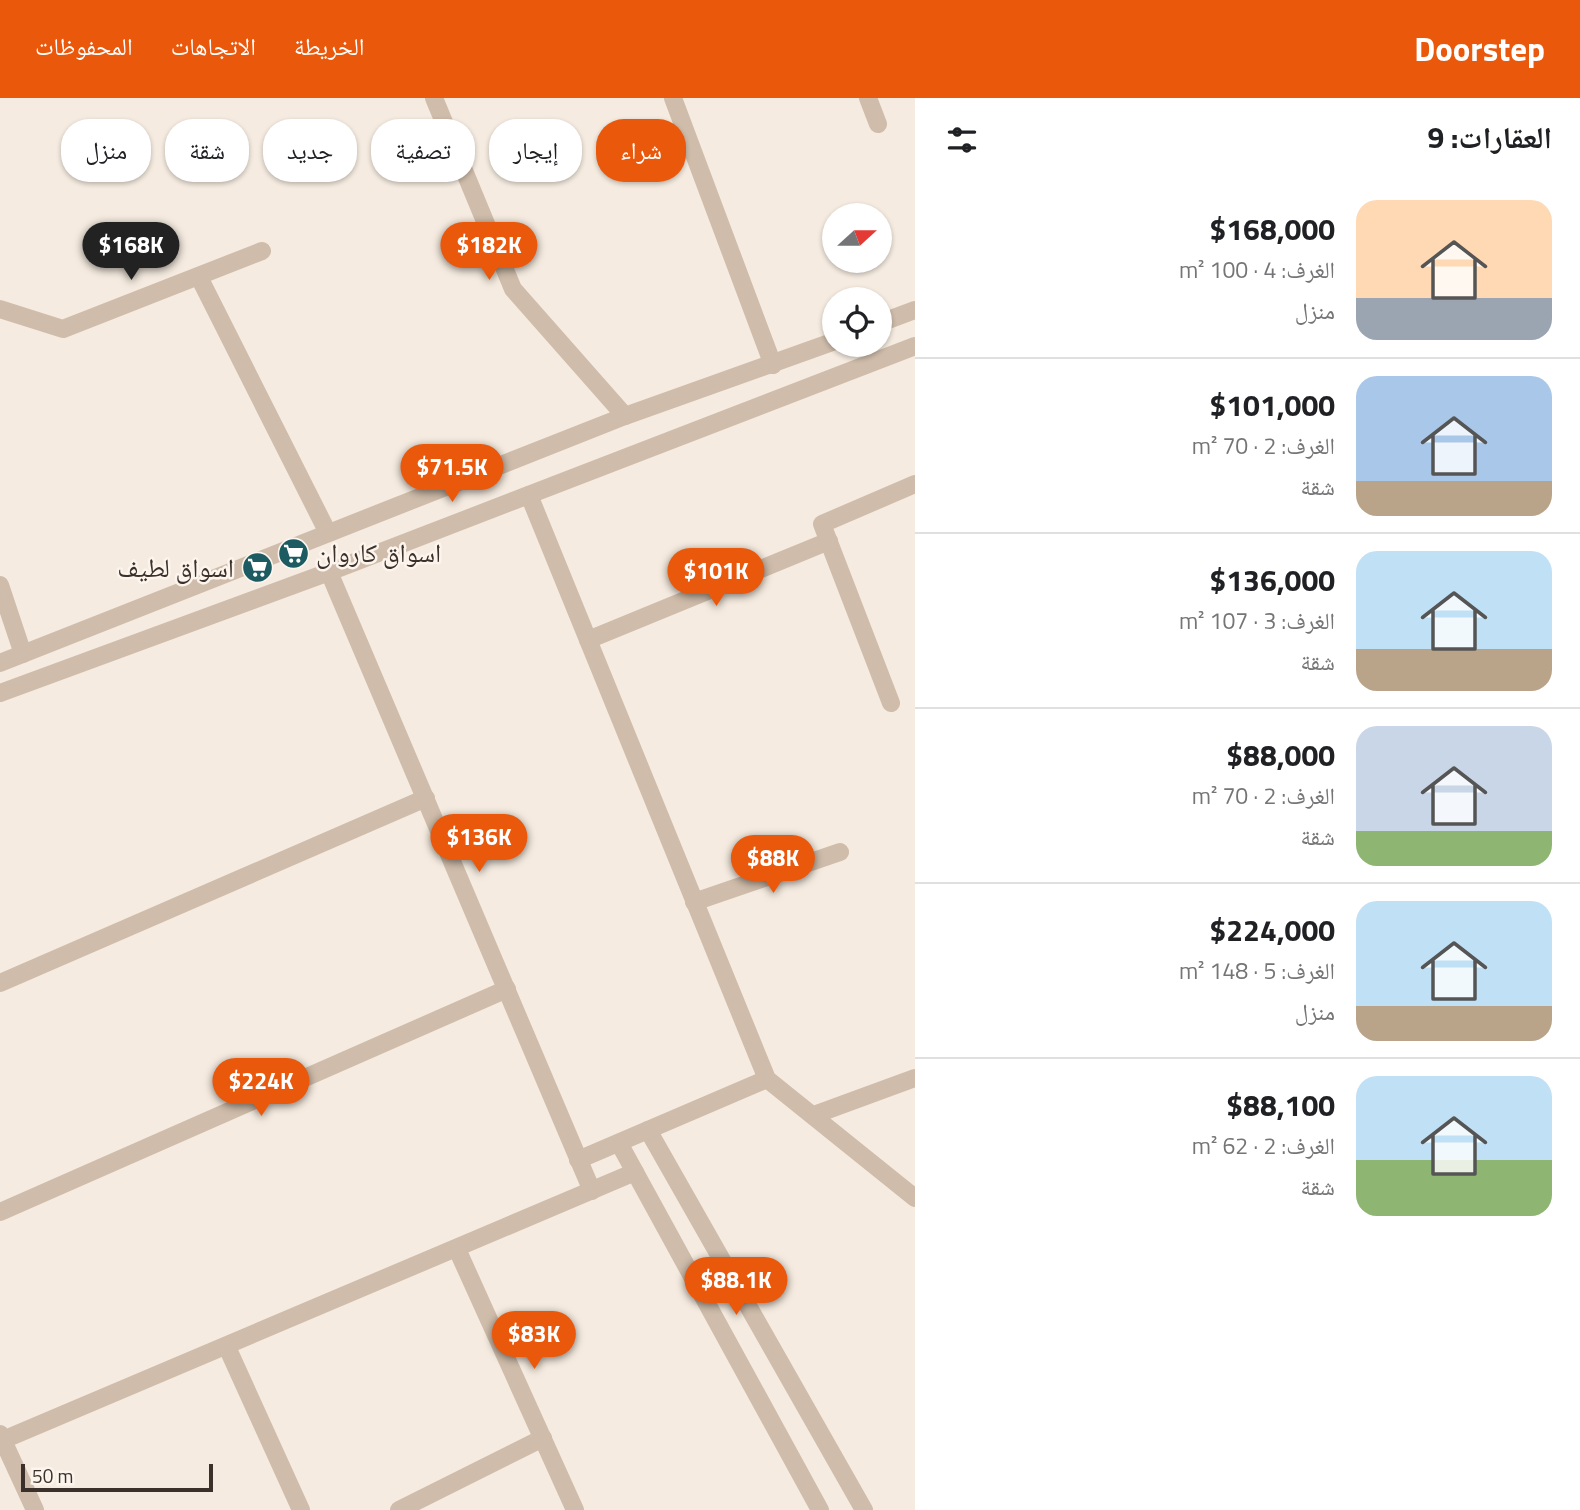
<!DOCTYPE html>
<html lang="ar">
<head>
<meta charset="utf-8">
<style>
	:root { --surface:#fff; --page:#f6f6f6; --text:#202124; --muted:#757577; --line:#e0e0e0; --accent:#ea580c }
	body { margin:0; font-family:"Titillium Web","Noto Naskh Arabic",sans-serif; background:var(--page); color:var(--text); direction:rtl; height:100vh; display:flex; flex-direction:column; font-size:26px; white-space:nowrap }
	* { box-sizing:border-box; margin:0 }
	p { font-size:23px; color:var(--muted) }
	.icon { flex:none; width:38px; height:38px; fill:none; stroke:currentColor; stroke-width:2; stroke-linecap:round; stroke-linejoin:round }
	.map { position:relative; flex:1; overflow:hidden; direction:ltr }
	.sheet { display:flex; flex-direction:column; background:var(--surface); width:665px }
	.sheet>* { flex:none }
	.hud { position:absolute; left:21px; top:21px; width:665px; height:63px; direction:rtl; display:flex; gap:14px }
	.needle { width:46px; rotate:69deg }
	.tools { position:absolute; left:822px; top:105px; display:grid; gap:14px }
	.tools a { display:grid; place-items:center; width:70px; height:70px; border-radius:50%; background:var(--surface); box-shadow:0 2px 5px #0004; font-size:35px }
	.scale { position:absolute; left:21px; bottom:18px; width:192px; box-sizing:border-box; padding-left:7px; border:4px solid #3c302a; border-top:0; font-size:19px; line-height:24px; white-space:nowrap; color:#3c302a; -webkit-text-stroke:5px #fcf5ed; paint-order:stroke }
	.price { position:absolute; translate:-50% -60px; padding:0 16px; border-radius:24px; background:var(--accent); color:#fff; font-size:23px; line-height:46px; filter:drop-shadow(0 2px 4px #0008) }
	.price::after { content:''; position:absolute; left:50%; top:42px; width:21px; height:16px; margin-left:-10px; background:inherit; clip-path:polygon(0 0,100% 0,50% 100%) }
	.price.selected { background:#222; color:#fff }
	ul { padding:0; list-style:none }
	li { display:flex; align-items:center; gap:21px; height:175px; padding:0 28px }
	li+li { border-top:2px solid var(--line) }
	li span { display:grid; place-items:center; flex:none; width:196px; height:140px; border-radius:21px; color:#555 }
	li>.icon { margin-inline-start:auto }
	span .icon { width:84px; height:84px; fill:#fffc; stroke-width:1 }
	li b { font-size:30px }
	h2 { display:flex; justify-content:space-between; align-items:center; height:84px; padding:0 28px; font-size:30px }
	.tag { padding:0 24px; border-radius:28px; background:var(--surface); box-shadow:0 2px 5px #0004; font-size:24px; line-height:63px }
	.tag.selected { background:var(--accent); color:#fff }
	header { display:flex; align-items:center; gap:42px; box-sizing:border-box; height:98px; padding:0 35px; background:var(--accent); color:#fff }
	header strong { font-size:33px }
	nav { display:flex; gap:38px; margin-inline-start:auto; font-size:24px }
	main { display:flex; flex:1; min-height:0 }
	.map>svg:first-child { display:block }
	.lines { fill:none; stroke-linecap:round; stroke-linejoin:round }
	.minor { stroke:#cfbcaa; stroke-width:18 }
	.tertiary { stroke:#cfbcaa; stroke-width:18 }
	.labels { text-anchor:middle; stroke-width:5; stroke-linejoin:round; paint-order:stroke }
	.poi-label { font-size:26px; fill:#3c302a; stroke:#fcf5ed; text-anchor:start }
</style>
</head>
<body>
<header>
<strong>Doorstep</strong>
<nav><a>الخريطة</a><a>الاتجاهات</a><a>المحفوظات</a></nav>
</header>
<main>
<section class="sheet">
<h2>العقارات: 9<svg class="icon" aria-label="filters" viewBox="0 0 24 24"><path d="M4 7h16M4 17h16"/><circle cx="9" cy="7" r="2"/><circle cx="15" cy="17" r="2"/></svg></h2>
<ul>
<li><span style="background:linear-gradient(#ffd9b3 70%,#9aa5b1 0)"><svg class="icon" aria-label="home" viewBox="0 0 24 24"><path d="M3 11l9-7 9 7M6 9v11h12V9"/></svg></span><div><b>$168,000</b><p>الغرف: 4 · 100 m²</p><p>منزل</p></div></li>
<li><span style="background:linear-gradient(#a9c7e8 75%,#b9a48a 0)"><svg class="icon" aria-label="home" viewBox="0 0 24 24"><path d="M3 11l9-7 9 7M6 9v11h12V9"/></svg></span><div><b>$101,000</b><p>الغرف: 2 · 70 m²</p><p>شقة</p></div></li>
<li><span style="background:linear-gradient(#bfe0f5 70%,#b9a48a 0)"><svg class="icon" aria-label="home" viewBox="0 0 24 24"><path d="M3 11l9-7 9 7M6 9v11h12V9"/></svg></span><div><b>$136,000</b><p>الغرف: 3 · 107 m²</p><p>شقة</p></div></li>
<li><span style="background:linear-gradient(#c9d6e8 75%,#8fb573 0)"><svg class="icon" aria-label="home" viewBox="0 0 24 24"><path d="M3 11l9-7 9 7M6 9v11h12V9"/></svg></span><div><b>$88,000</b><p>الغرف: 2 · 70 m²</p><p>شقة</p></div></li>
<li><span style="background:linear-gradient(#bfe0f5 75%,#b9a48a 0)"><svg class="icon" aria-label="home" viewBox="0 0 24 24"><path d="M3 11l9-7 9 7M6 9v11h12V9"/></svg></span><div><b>$224,000</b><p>الغرف: 5 · 148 m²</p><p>منزل</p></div></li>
<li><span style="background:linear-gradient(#bfe0f5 60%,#8fb573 0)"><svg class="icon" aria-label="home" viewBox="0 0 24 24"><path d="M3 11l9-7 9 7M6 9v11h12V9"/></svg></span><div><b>$88,100</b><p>الغرف: 2 · 62 m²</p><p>شقة</p></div></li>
</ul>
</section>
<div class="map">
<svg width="915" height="1412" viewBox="0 0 915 1412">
	<rect width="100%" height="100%" fill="#f5ebe0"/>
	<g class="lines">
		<!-- minor -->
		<g class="minor">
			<polyline points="434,0 513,191 625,318"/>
			<polyline points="673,0 773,267"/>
			<polyline points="868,0 878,26"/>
			<polyline points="199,179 328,435"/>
			<polyline points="0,211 63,231 262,153"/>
			<polyline points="529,397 767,981 915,1100"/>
			<polyline points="329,474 592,1093"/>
			<polyline points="0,487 23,556"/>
			<polyline points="588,542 829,443"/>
			<polyline points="891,605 822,426 915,386"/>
			<polyline points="694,804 840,754"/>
			<polyline points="0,885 426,700"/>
			<polyline points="814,1017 915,980"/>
			<polyline points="648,1032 864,1412"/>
			<polyline points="619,1045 820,1412"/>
			<polyline points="578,1062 767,981"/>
			<polyline points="0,1114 507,891"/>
			<polyline points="457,1151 575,1412"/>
			<polyline points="227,1249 301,1412"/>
			<polyline points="3,1342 635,1074"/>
			<polyline points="399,1412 543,1340"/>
		</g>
		<!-- tertiary -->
		<g class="tertiary">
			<polyline points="880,225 915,212"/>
			<polyline points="0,565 625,318 835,243"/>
			<polyline points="0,595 329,474 915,248"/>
			<polyline points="0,1336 35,1412"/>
		</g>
	</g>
	<!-- icons -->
	<defs>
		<symbol id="supermarket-disc" viewBox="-11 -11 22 22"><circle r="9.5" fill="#1c5b61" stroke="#fcf5ed"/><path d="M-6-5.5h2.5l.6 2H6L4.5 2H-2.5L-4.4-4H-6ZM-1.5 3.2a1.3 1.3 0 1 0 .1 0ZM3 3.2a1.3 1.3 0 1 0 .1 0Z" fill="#fff"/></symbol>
	</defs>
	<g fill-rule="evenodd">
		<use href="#supermarket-disc" x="276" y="438" width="35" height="35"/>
		<use href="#supermarket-disc" x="240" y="452" width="35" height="35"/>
	</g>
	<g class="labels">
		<!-- poi labels -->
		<g class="poi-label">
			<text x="316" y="464">اسواق كاروان</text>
			<text x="234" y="479" text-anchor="end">اسواق لطيف</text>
		</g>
	</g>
</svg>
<div class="tools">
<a><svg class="needle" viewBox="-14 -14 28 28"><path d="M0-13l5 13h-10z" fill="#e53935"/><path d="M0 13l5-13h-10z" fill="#757577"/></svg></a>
<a><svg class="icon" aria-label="locate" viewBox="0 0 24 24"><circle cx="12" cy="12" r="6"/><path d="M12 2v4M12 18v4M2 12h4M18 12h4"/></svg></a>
</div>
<div class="scale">50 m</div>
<b class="price selected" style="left:131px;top:184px">$168K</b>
<b class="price" style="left:489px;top:184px">$182K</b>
<b class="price" style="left:452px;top:406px">$71.5K</b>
<b class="price" style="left:716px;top:510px">$101K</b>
<b class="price" style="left:479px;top:776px">$136K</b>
<b class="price" style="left:773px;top:797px">$88K</b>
<b class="price" style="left:261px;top:1020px">$224K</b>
<b class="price" style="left:736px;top:1219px">$88.1K</b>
<b class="price" style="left:534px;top:1273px">$83K</b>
<div class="hud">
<a class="tag selected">شراء</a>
<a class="tag">إيجار</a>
<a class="tag">تصفية</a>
<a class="tag">جديد</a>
<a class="tag">شقة</a>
<a class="tag">منزل</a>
</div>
</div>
</main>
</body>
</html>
